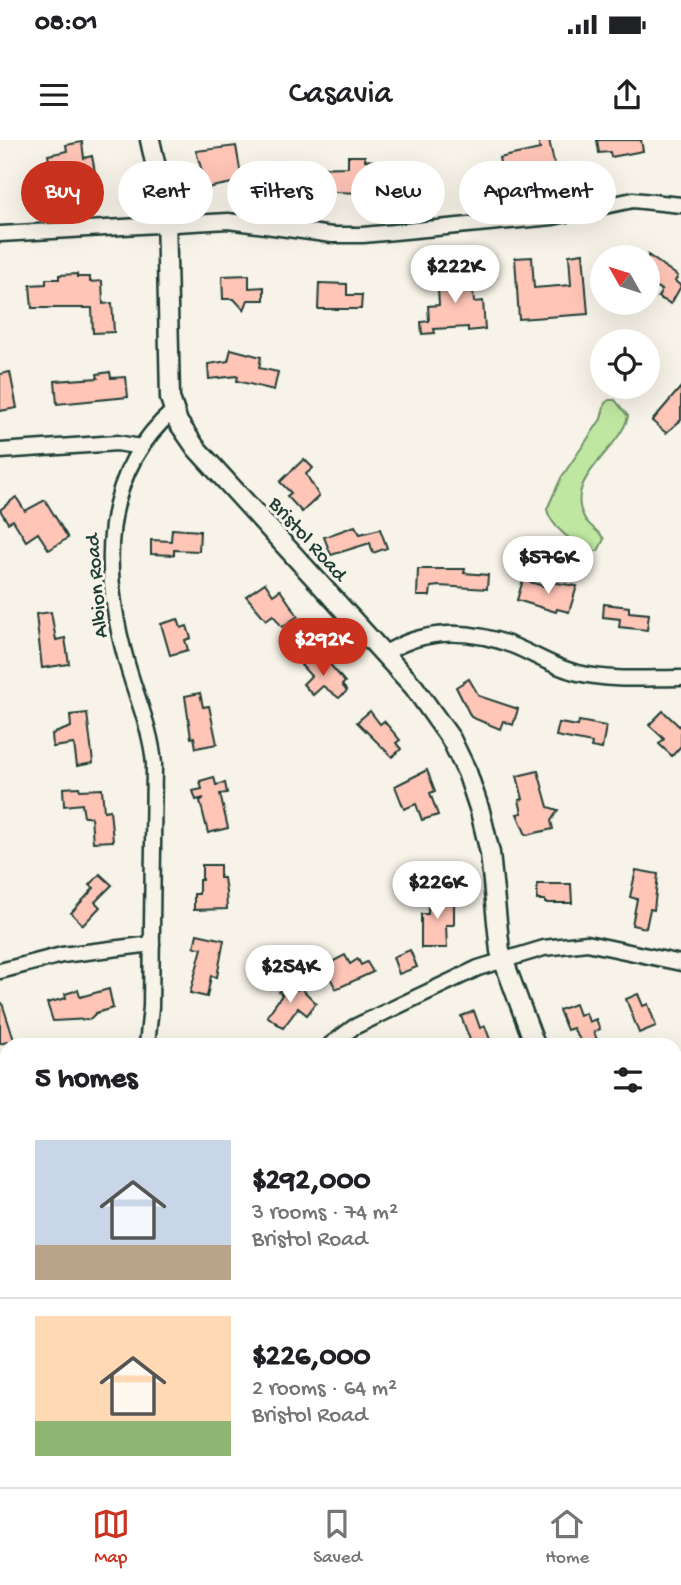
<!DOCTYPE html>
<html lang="en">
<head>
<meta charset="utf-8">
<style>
	:root { --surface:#fff; --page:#f2f2f2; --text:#202124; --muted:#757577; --line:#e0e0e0; --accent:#c8321e }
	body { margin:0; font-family:"Gochi Hand",sans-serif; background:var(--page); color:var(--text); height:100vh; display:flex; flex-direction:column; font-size:26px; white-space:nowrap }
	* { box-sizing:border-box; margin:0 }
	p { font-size:23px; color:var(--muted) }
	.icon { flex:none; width:38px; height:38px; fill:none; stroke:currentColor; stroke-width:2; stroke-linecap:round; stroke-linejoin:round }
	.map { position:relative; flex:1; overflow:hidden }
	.sheet { position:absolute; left:0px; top:898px; width:682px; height:450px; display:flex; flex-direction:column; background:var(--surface); border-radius:21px 21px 0 0; box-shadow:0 7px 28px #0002 }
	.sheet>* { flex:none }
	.guide { position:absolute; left:21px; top:21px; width:640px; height:63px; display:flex; gap:14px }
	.needle { width:46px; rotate:309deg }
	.fabs { position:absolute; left:590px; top:105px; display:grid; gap:14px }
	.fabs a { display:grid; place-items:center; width:70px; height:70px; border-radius:50%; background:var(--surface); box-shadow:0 7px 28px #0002; font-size:35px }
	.price { position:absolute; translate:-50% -60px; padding:0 16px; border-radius:24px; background:#fff; color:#222; font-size:23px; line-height:46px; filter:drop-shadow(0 2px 4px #0008) }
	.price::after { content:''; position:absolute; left:50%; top:42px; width:21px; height:16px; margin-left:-10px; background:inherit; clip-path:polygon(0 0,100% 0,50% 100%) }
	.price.current { background:var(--accent); color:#fff }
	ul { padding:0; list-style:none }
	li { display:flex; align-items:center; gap:21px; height:175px; padding:0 35px }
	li+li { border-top:2px solid var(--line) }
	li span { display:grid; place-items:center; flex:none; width:196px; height:140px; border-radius:0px; color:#555 }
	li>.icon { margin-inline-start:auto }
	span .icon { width:84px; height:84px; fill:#fffc; stroke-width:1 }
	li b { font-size:30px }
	h2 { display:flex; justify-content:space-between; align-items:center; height:84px; padding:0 35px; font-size:30px }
	.tag { padding:0 24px; border-radius:32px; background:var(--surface); box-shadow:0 7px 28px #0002; font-size:24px; line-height:63px }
	.tag.current { background:var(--accent); color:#fff }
	.status { display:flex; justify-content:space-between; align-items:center; height:49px; padding:0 35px; background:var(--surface); direction:ltr }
	.status svg { height:19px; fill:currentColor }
	header { display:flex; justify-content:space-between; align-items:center; height:91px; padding:0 35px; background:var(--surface); font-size:32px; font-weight:600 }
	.tabs { display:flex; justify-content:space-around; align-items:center; height:98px; border-top:2px solid var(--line); background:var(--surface); font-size:19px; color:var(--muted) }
	.tabs a { display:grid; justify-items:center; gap:4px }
	.tabs .current { color:var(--accent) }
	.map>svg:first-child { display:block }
	.green { fill:#c0e7a2; stroke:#70926b; stroke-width:2 }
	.building { fill:#ffc5b7; stroke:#1f3d34; stroke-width:2 }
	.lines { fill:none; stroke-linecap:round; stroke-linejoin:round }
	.minor-casing { stroke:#1f3d34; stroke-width:19 }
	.tertiary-casing { stroke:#1f3d34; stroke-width:23 }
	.minor { stroke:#f7f3e8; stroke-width:14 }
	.tertiary { stroke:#f7f3e8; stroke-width:18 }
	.labels { text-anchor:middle; stroke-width:6; stroke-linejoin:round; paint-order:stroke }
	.street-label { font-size:21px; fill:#1f3d34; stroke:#f7f3e8 }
</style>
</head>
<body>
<div class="status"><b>08:01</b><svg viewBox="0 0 49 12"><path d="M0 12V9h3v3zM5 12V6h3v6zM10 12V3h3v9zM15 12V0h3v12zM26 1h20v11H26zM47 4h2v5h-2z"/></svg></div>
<header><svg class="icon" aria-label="menu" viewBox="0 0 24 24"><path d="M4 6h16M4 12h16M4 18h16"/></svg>Casavia<svg class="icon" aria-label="share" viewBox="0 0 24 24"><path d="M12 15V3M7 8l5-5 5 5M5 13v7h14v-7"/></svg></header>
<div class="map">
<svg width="681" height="1347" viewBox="0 0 681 1347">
	<rect width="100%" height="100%" fill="#f7f3e8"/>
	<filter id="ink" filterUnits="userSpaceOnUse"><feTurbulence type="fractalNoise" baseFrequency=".0143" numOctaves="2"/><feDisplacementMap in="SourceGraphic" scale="14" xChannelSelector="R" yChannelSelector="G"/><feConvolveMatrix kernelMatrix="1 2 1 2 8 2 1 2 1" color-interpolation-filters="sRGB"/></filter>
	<g filter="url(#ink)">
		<!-- green -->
		<path class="green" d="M 609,260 L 615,260 L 628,276 C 621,310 561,339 585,379 C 590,387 599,391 604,399 L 598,411 C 581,412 550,386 547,369 L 561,338 L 601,279 L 605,263 Z"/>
		<!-- building -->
		<g class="building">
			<polygon points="538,0 549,0 555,27 503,37 499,18 540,9"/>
			<polygon points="597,0 641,0 643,11 611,17 610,12 599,13"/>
			<polygon points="82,2 84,18 92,16 99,54 82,57 78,37 73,38 72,34 52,37 48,15 67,11 66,5"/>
			<polygon points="236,6 242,41 207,48 196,11"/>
			<polygon points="348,16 365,16 365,20 384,22 406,38 394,49 371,28 365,53 297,51 297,47 291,47 292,26 303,24 309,28 348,27"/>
			<polygon points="583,113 588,174 519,179 515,118 532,117 534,148 571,145 569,115"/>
			<polygon points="648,115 678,136 675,141 681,146 671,164 658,157 662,150 648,143"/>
			<polygon points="471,130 474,162 483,161 485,189 468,191 468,187 434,189 435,193 422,194 421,182 429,181 428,166 439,165 437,133"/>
			<polygon points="77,134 77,137 90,137 90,142 102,141 103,164 112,163 114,192 93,193 92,168 32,168 30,145 46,144 46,139 59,139 59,135"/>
			<polygon points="249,135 249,148 264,147 264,160 248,160 244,170 234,159 223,159 222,136"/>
			<polygon points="319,143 347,144 347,155 362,155 361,169 318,169"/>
			<polygon points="231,209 261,217 259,228 278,232 274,250 237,241 238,236 209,239 208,224 228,221"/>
			<polygon points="10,232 17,268 0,271 0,234"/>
			<polygon points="110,232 111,238 126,237 128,257 57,264 55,241 98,238 97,234"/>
			<polygon points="681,247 681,280 666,293 652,281"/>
			<polygon points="304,319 313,328 306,334 319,356 302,372 287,356 291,353 280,342"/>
			<polygon points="16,357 25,371 45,360 68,398 49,410 38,393 26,401 13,380 8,383 0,370"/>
			<polygon points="355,386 360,394 380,389 387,408 373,413 370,403 331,415 324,397"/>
			<polygon points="172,389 200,391 199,411 174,410 174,415 151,414 151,400 171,401"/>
			<polygon points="418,429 465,429 464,433 488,435 487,449 439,446 431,447 430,456 417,456"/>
			<polygon points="523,440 550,448 551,442 577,446 569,472 557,469 556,472 517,460"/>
			<polygon points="265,443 273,455 280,450 298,476 282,487 273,475 266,480 246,456"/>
			<polygon points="604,464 629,467 629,472 649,474 647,490 619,487 620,479 603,477"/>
			<polygon points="51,472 56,500 65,498 69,524 42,528 36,474"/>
			<polygon points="178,479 181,488 187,486 191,498 185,500 188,510 170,515 161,484"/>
			<polygon points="313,515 323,527 328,522 345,542 342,545 347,551 339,558 323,546 313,555 303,544 311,536 301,525"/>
			<polygon points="469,539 479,556 518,569 513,585 503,581 500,589 471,577 456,547"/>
			<polygon points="200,553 203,567 209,566 217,604 196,608 194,597 191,598 185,556"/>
			<polygon points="370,571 380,584 384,581 400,600 396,603 401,609 392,617 357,582"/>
			<polygon points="663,571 681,588 681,606 672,616 659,604 664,599 649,585"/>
			<polygon points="87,573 93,623 77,626 74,604 53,607 52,594 71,587 70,575"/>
			<polygon points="579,581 606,586 602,609 591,607 592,603 556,596 559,583 578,586"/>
			<polygon points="427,630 435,651 430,653 438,675 422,680 416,664 404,669 395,646"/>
			<polygon points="538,631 548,667 558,670 551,681 553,689 526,695 517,674 522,673 519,660 523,659 517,636"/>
			<polygon points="214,637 216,645 225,643 227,653 220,654 228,688 208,693 200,661 204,658 196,660 193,651 202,649 200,641"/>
			<polygon points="79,647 80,650 102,649 104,671 110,670 113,701 93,702 91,677 84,677 82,664 64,666 63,648"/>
			<polygon points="202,725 220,725 220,738 224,738 226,752 227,769 194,770 194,754 199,754 199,740 202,740"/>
			<polygon points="636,730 658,734 654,770 650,769 646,788 632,785 637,759 630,757"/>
			<polygon points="100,734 112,745 95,762 100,767 83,785 71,773 94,748 90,745"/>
			<polygon points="537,744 571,744 572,763 545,763 545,760 537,760"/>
			<polygon points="428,755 454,755 454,785 446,785 447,808 421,808 421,774 428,774"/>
			<polygon points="197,794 224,800 217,837 211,836 207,857 190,853 202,808 194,807"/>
			<polygon points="410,810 417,827 399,834 393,817"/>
			<polygon points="345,815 350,824 358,819 361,825 367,822 373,832 336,849 324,826"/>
			<polygon points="286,842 297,850 300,847 316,863 307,875 298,868 283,888 267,876 282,855 279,852"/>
			<polygon points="109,849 113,868 96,873 90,879 53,881 47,863 66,858 65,854 78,850 80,857"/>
			<polygon points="638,854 643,866 648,864 656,886 639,893 626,859"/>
			<polygon points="2,863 14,900 0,904 0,864"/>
			<polygon points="575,864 579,875 586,873 589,882 596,879 600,889 594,892 597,900 583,905 573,888 567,890 559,870"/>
			<polygon points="474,871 480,888 485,886 492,905 472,905 461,876"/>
		</g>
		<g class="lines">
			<defs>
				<g id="minor">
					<polyline points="0,94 228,81 332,95 363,95 553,77 633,60 681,65"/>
					<polyline points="0,311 117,303 141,307"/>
					<path d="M 384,514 C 424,488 470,489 514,506 C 536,515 555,528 578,533 C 611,541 647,538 681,538"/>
					<polyline points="0,831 62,815 152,804"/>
					<path d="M 147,905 L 151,867 L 154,624 C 151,587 135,555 126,520 C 102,433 99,335 173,271"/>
					<polyline points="330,905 354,887 478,828 544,808 587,803 681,823"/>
					<polyline points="0,1066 7,1067"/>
					<polyline points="0,1294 7,1265"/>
					<polyline points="498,1340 503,1347"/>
					<polyline points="127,1347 129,1340"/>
				</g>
				<g id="tertiary">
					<polyline points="150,0 166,72 170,258 178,282 196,308 414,547 451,599 467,632 480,671 490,713 500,811 535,905"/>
					<polyline points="676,1170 681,1176"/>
				</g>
			</defs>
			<!-- minor casing -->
			<use href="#minor" class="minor-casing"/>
			<!-- tertiary casing -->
			<use href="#tertiary" class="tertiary-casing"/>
			<!-- minor -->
			<use href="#minor" class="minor"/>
			<!-- tertiary -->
			<use href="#tertiary" class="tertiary"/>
		</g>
	</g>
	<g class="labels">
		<!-- street labels -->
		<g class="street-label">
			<text transform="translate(309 398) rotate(48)" y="7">Bristol Road</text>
			<text transform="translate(95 446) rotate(-95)" y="7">Albion Road</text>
		</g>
	</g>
</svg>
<div class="fabs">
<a><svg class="needle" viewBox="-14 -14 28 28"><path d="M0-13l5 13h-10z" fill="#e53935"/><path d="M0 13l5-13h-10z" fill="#757577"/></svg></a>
<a><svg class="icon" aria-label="locate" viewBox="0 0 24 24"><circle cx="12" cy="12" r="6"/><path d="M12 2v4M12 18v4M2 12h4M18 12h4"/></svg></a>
</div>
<b class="price" style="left:455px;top:165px">$222K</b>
<b class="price" style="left:548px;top:456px">$576K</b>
<b class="price current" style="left:323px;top:538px">$292K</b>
<b class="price" style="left:437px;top:781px">$226K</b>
<b class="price" style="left:290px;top:865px">$254K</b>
<div class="guide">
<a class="tag current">Buy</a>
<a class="tag">Rent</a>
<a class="tag">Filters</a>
<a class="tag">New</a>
<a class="tag">Apartment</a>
</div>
<section class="sheet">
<h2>5 homes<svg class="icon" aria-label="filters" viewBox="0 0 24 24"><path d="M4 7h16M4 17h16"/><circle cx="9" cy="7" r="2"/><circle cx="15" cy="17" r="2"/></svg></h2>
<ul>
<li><span style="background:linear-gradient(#c9d6e8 75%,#b9a48a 0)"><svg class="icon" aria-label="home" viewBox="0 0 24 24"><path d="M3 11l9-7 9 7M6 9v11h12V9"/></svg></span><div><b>$292,000</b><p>3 rooms · 74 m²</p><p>Bristol Road</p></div></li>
<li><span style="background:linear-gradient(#ffd9b3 75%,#8fb573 0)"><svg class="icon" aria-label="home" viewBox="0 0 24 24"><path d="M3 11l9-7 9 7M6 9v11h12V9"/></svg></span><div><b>$226,000</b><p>2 rooms · 64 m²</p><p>Bristol Road</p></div></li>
</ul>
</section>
</div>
<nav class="tabs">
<a class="current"><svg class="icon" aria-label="map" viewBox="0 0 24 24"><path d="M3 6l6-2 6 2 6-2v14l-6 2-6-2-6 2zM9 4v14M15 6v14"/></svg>Map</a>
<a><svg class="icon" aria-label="saved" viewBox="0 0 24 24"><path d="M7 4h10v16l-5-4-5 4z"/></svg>Saved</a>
<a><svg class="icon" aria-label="home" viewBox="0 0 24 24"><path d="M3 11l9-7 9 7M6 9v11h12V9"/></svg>Home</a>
</nav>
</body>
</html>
